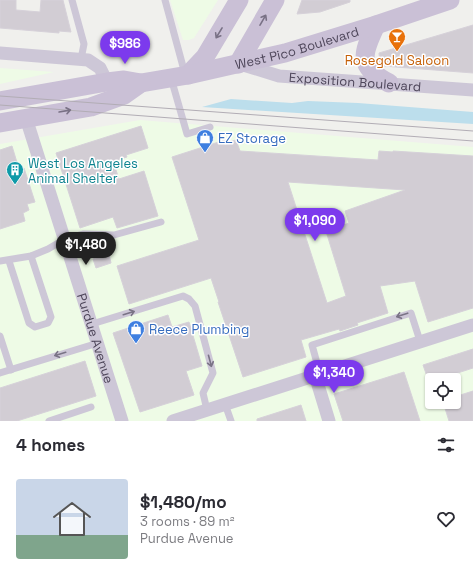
<!DOCTYPE html>
<html lang="en">
<head>
<meta charset="utf-8">
<style>
	:root { --surface:#fff; --page:#f2f2f3; --text:#2b2b33; --muted:#7c7c81; --accent:#7c3aed }
	body { margin:0; font-family:"Space Grotesk",sans-serif; background:var(--page); color:var(--text); height:100vh; display:flex; flex-direction:column; font-size:15px; white-space:nowrap }
	* { box-sizing:border-box; margin:0 }
	p { font-size:13px; color:var(--muted) }
	.icon { flex:none; width:22px; height:22px; fill:none; stroke:currentColor; stroke-width:2; stroke-linecap:round; stroke-linejoin:round }
	.map { position:relative; height:421px; overflow:hidden }
	.sheet { display:flex; flex-direction:column; background:var(--surface); flex:1 }
	.sheet>* { flex:none }
	.buttons { position:absolute; left:425px; top:373px; display:grid; gap:8px }
	.buttons a { display:grid; place-items:center; width:36px; height:36px; border-radius:4px; background:var(--surface); box-shadow:0 1px 3px #0004; font-size:20px }
	.price { position:absolute; translate:-50% -34px; padding:0 9px; border-radius:14px; background:var(--accent); color:#fff; font-size:13px; line-height:26px; filter:drop-shadow(0 1px 2px #0008) }
	.price::after { content:''; position:absolute; left:50%; top:24px; width:12px; height:9px; margin-left:-6px; background:inherit; clip-path:polygon(0 0,100% 0,50% 100%) }
	.price.on { background:#222; color:#fff }
	ul { padding:0; list-style:none }
	li { display:flex; align-items:center; gap:12px; height:100px; padding:0 16px }
	li span { display:grid; place-items:center; flex:none; width:112px; height:80px; border-radius:4px; color:#555 }
	li>.icon { margin-inline-start:auto }
	span .icon { width:48px; height:48px; fill:#fffc; stroke-width:1 }
	li b { font-size:17px }
	h2 { display:flex; justify-content:space-between; align-items:center; height:48px; padding:0 16px; font-size:17px }
	.map>svg:first-child { display:block }
	.commercial { fill:#eefbe6; fill-rule:evenodd }
	.green { fill:#bcdeec }
	.building { fill:#d2cdd4; stroke:#d6d1d9; fill-rule:evenodd }
	.lines { fill:none; stroke-linecap:round; stroke-linejoin:round }
	.lane { stroke:#cdc7d7; stroke-width:7 }
	.street { stroke:#cdc7d7; stroke-width:13 }
	.secondary { stroke:#cac0d6; stroke-width:19 }
	.tram { stroke:#b2adb5; stroke-width:1 }
	.oneway { stroke:#797185 }
	.oneway2 { stroke:#7a7386 }
	.labels { text-anchor:middle; stroke-width:3; stroke-linejoin:round; paint-order:stroke }
	.street-label { font-size:13px; fill:#4e465a; stroke:#fff }
	.food-label { font-size:13px; fill:#c56008; stroke:#fff }
	.shop-label { font-size:13px; fill:#366cbe; stroke:#fff; text-anchor:start }
	.culture-label { font-size:13px; fill:#0d838f; stroke:#fff; text-anchor:start }
</style>
</head>
<body>
<div class="map">
<svg width="473" height="421" viewBox="0 0 473 421">
	<rect width="100%" height="100%" fill="#f0f0ed"/>
	<!-- commercial -->
	<g class="commercial">
		<polygon points="170,0 218,0 194,38 189,40 183,40"/>
		<polygon points="0,68 54,72 0,84"/>
		<path d="M 140,120 L 473,147 L 473,421 L 0,421 L 0,144 ZM 432,380 L 454,380 L 454,402 L 432,402 Z"/>
	</g>
	<!-- green -->
	<polygon class="green" points="231,99 292,103 308,101 358,103 473,112 473,124 202,107"/>
	<!-- building -->
	<g class="building">
		<polygon points="0,0 16,0 16,10 40,12 41,0 63,0 71,32 59,31 59,33 0,28"/>
		<polygon points="302,0 350,0 350,2 320,12 297,14"/>
		<polygon points="473,25 473,73 383,66 380,64 379,53"/>
		<polygon points="141,126 148,148 126,155 127,157 113,161 119,179 144,171 158,216 117,228 113,217 80,228 56,153"/>
		<path d="M 228,139 L 228,142 L 236,140 L 240,151 L 378,160 L 379,151 L 393,152 L 393,151 L 473,156 L 473,308 L 428,322 L 415,281 L 380,286 L 388,313 L 357,323 L 358,325 L 340,331 L 339,329 L 301,340 L 306,357 L 243,377 L 218,302 L 219,302 L 211,278 L 129,304 L 117,266 L 199,240 L 172,157 ZM 288,182 L 405,190 L 345,211 L 349,223 L 338,227 L 325,228 L 346,296 L 327,303 Z"/>
		<polygon points="12,146 19,169 24,168 35,202 27,204 29,210 23,213 25,221 0,229 0,150"/>
		<polygon points="109,254 111,263 96,268 93,259"/>
		<polygon points="168,315 172,327 189,322 202,366 186,371 194,395 140,412 113,333"/>
		<polygon points="473,349 473,368 436,380 432,380 432,381 429,382 423,365"/>
		<polygon points="85,361 96,396 17,421 0,421 0,388"/>
		<polygon points="404,372 420,421 343,421 334,394"/>
		<polygon points="473,391 473,421 449,421 443,402 454,402 454,397"/>
		<polygon points="301,405 306,421 257,421 257,419"/>
	</g>
	<g class="lines">
		<!-- lane -->
		<g class="lane">
			<polyline points="72,0 84,44 81,59"/>
			<polyline points="165,0 185,74"/>
			<polyline points="171,78 187,134 210,127"/>
			<polyline points="0,261 31,256 48,249 65,239 83,234 114,235 161,222"/>
			<polyline points="9,261 29,323 35,327 48,323 51,317 31,256"/>
			<polyline points="92,324 183,296 189,299 195,306 213,373 203,393 207,410"/>
			<polyline points="0,336 11,370"/>
			<polyline points="0,373 98,343"/>
			<polyline points="320,374 312,345 411,313 420,341"/>
			<polyline points="225,404 231,421"/>
			<polyline points="49,421 91,407"/>
		</g>
		<!-- street -->
		<g class="street">
			<polyline points="0,53 88,60 100,68 107,82"/>
			<path id="s1" d="M 240,64 L 279,76 L 473,90"/>
			<path id="s2" d="M 26,118 L 122,421"/>
			<polyline points="315,375 329,421"/>
			<polyline points="173,421 473,325"/>
		</g>
		<!-- secondary -->
		<g class="secondary">
			<path d="M 376,25 C 362,54 357,66 389,83"/>
			<polyline points="238,64 275,0"/>
			<polyline points="188,75 205,57 239,0"/>
			<path id="s3" d="M 0,101 L 107,82 L 124,80 L 141,83 L 188,75 L 285,53 L 376,25 L 450,0"/>
			<polyline points="0,123 91,107 124,95 141,83"/>
		</g>
		<!-- tram -->
		<g class="tram">
			<polyline points="0,96 473,131"/>
			<polyline points="0,105 473,141"/>
		</g>
	</g>
	<!-- one-way arrows -->
	<defs><path id="oneway-shaft" d="M-6 0H5M1.5-3L5.5 0L1.5 3" fill="none" stroke-width="1.6" stroke-linecap="round" stroke-linejoin="round"/></defs>
	<g class="oneway">
		<use href="#oneway-shaft" transform="translate(263 20) rotate(-60)"/>
		<use href="#oneway-shaft" transform="translate(219 33) rotate(121)"/>
		<use href="#oneway-shaft" transform="translate(65 111) rotate(-10)"/>
	</g>
	<g class="oneway2">
		<use href="#oneway-shaft" transform="translate(129 313) rotate(-17)"/>
		<use href="#oneway-shaft" transform="translate(402 315) rotate(162)"/>
		<use href="#oneway-shaft" transform="translate(60 354) rotate(163)"/>
		<use href="#oneway-shaft" transform="translate(210 361) rotate(75)"/>
	</g>
	<!-- icons -->
	<defs>
		<symbol id="bar-pin" viewBox="-11 -11 22 30"><path d="M0 17L-7.5 6A9.5 9.5 0 1 1 7.5 6Z" fill="#e8710a" stroke="#fff"/><path d="M-6-5H6L.8 .8V4.5H3.5V6h-7V4.5H-.8V.8Z" fill="#fff"/></symbol>
		<symbol id="shop-pin" viewBox="-11 -11 22 30"><path d="M0 17L-7.5 6A9.5 9.5 0 1 1 7.5 6Z" fill="#3f7fe0" stroke="#fff"/><path d="M-5-2.5h2.3a2.7 3.5 0 0 1 5.4 0H5L5.5 6h-11ZM-1.5-2.5h3a1.5 2.3 0 0 0-3 0Z" fill="#fff"/></symbol>
		<symbol id="building-pin" viewBox="-11 -11 22 30"><path d="M0 17L-7.5 6A9.5 9.5 0 1 1 7.5 6Z" fill="#0f9aa8" stroke="#fff"/><path d="M-4-6H4V6H1V3H-1V6H-4ZM-2.5-4.3h1.7v1.8h-1.7ZM.8-4.3h1.7v1.8H.8ZM-2.5-1h1.7V.8h-1.7ZM.8-1h1.7V.8H.8Z" fill="#fff"/></symbol>
	</defs>
	<g fill-rule="evenodd">
		<use href="#bar-pin" x="387" y="27" width="20" height="27"/>
		<use href="#shop-pin" x="195" y="128" width="20" height="27"/>
		<use href="#building-pin" x="5" y="160" width="20" height="27"/>
		<use href="#shop-pin" x="126" y="319" width="20" height="27"/>
	</g>
	<g class="labels">
		<!-- street labels -->
		<g class="street-label">
			<text dy="5" stroke="none"><textPath href="#s3" startOffset="303">West Pico Boulevard</textPath></text>
			<text dy="5" stroke="none"><textPath href="#s1" startOffset="117">Exposition Boulevard</textPath></text>
			<text dy="5" stroke="none"><textPath href="#s2" startOffset="231">Purdue Avenue</textPath></text>
		</g>
		<!-- food labels -->
		<g class="food-label">
			<text x="397" y="65">Rosegold Saloon</text>
		</g>
		<!-- shop labels -->
		<g class="shop-label">
			<text x="218" y="143">EZ Storage</text>
			<text x="149" y="334">Reece Plumbing</text>
		</g>
		<!-- culture labels -->
		<g class="culture-label">
			<text x="28" y="168">West Los Angeles<tspan x="28" dy="15">Animal Shelter</tspan></text>
		</g>
	</g>
</svg>
<div class="buttons">
<a><svg class="icon" aria-label="locate" viewBox="0 0 24 24"><circle cx="12" cy="12" r="6"/><path d="M12 2v4M12 18v4M2 12h4M18 12h4"/></svg></a>
</div>
<b class="price" style="left:125px;top:65px">$986</b>
<b class="price" style="left:315px;top:242px">$1,090</b>
<b class="price on" style="left:86px;top:266px">$1,480</b>
<b class="price" style="left:334px;top:394px">$1,340</b>
</div>
<section class="sheet">
<h2>4 homes<svg class="icon" aria-label="filters" viewBox="0 0 24 24"><path d="M4 7h16M4 17h16"/><circle cx="9" cy="7" r="2"/><circle cx="15" cy="17" r="2"/></svg></h2>
<ul>
<li><span style="background:linear-gradient(#c9d6e8 70%,#7fa58c 0)"><svg class="icon" aria-label="home" viewBox="0 0 24 24"><path d="M3 11l9-7 9 7M6 9v11h12V9"/></svg></span><div><b>$1,480/mo</b><p>3 rooms · 89 m²</p><p>Purdue Avenue</p></div><svg class="icon" aria-label="heart" viewBox="0 0 24 24"><path d="M12 20l-8-8c-3-5 5-10 8-4 3-6 11-1 8 4z"/></svg></li>
</ul>
</section>
</body>
</html>
